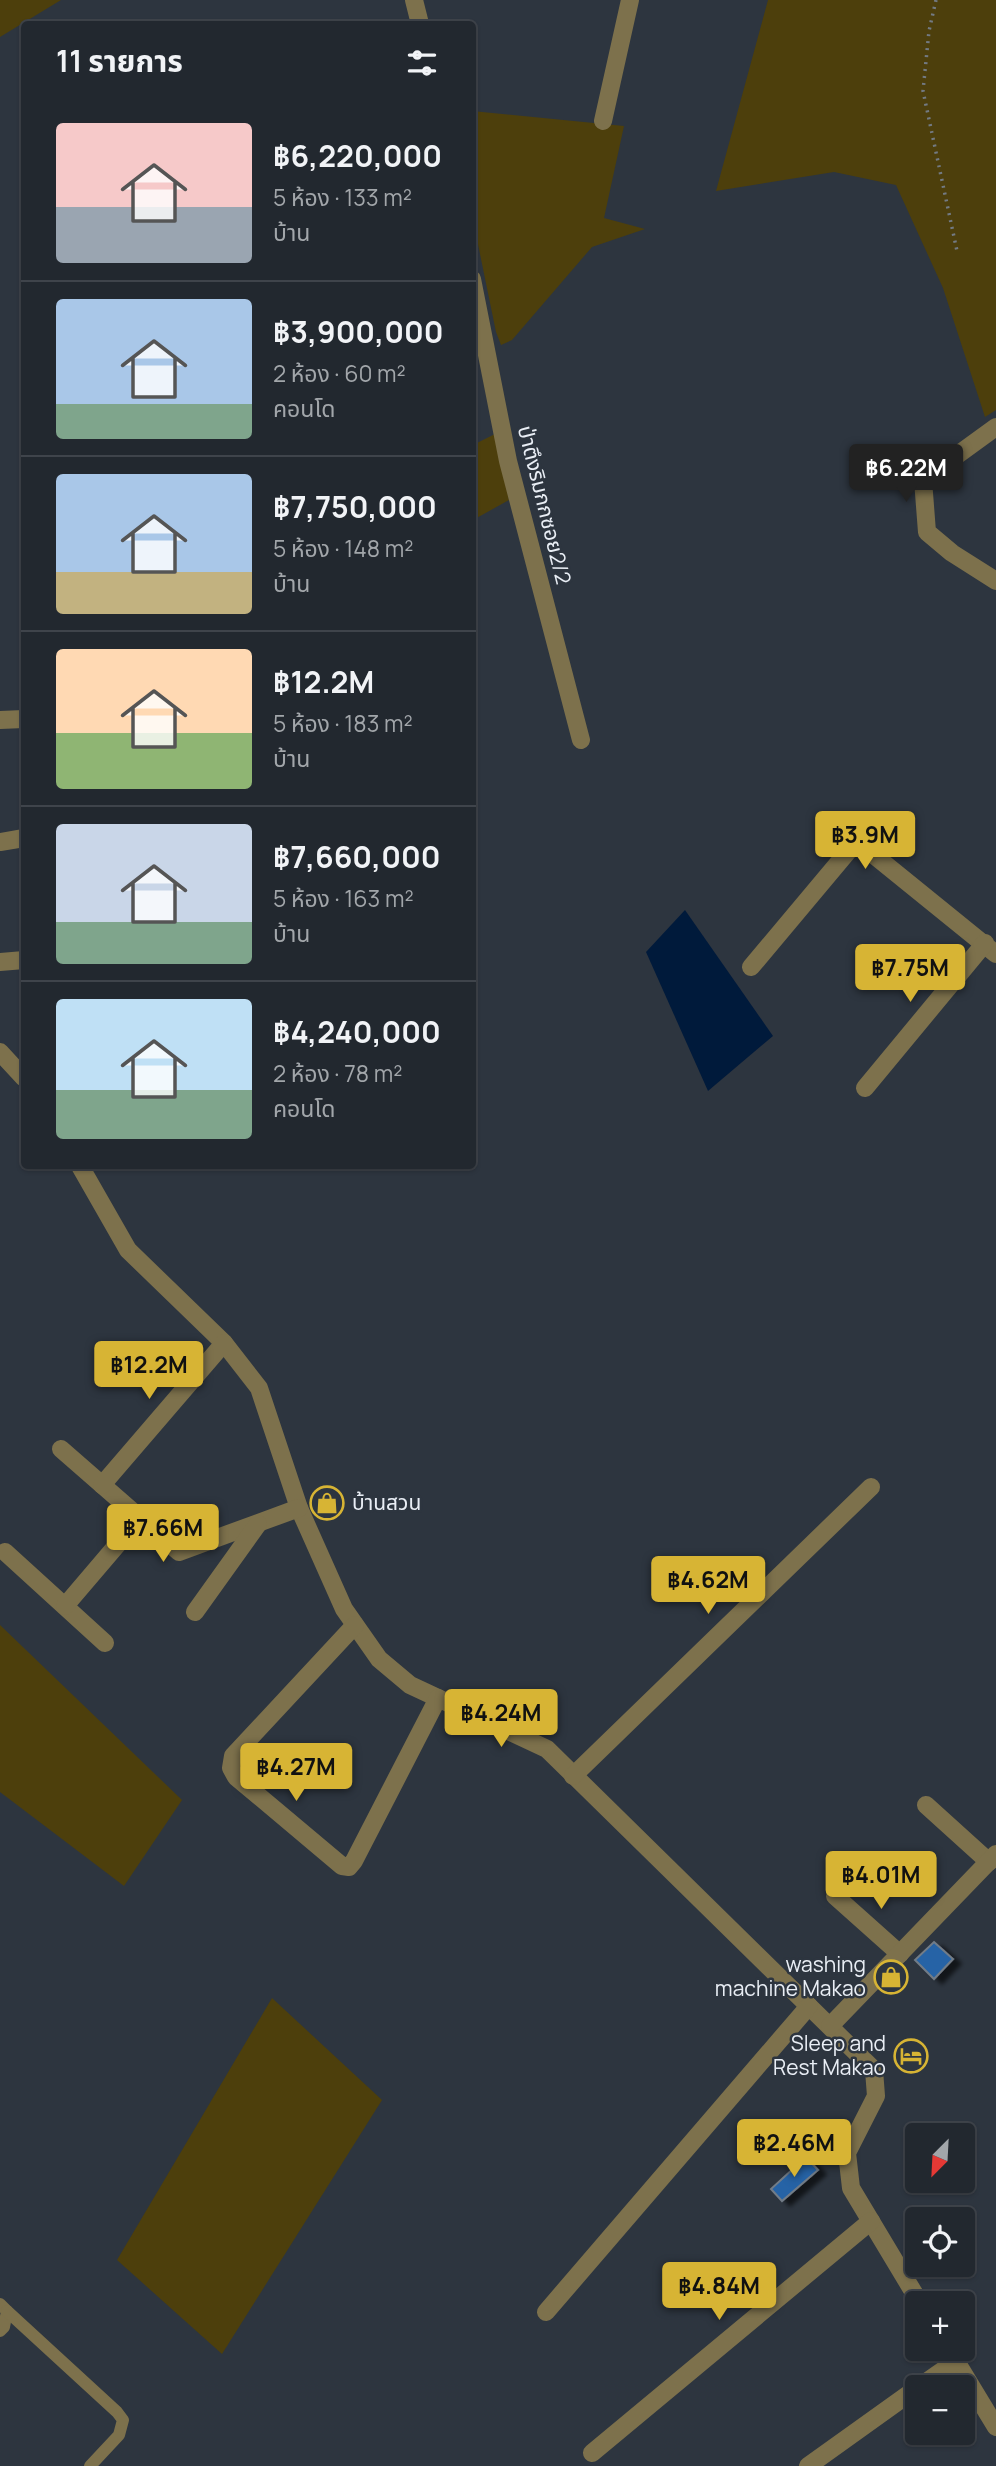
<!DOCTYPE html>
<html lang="th">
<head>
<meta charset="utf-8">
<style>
	:root { --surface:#22282f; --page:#2a3037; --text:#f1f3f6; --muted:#a2a6aa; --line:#3f444b; --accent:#d7b434 }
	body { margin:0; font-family:Manrope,"Noto Sans Thai",sans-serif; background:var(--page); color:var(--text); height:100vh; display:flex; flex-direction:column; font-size:26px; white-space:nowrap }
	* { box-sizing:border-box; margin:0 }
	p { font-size:23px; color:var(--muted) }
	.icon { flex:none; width:38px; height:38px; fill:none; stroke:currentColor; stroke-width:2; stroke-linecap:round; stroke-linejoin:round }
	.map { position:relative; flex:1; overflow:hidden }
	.sheet { position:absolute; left:21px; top:21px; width:455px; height:1148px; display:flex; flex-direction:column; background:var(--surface); border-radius:7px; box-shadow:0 2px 5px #0004,0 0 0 2px var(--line) }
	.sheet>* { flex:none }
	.needle { width:46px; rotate:204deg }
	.controls { position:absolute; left:905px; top:2123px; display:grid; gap:14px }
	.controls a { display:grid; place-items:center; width:70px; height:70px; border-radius:7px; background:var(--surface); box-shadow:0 2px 5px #0004,0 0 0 2px var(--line); font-size:35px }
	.price { position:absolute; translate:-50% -60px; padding:0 16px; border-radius:7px; background:var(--accent); color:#111; font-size:23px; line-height:46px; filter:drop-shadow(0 2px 4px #0008) }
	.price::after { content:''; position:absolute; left:50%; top:42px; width:21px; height:16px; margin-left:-10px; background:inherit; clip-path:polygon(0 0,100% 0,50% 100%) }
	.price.on { background:#222; color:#fff }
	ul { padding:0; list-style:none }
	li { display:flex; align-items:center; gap:21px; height:175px; padding:0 35px }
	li+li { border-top:2px solid var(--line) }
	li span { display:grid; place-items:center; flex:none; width:196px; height:140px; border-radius:7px; color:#555 }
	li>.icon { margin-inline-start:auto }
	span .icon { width:84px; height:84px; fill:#fffc; stroke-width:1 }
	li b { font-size:30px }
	h2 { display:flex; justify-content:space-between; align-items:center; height:84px; padding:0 35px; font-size:30px }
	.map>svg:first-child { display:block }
	.green { fill:#4d3f0c }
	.water { fill:#001a3b }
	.building { fill:#2563a6; stroke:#727c87; stroke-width:2; filter:url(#shadow) }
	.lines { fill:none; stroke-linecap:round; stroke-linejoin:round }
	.path { stroke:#737a83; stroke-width:3.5; stroke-dasharray:2 5; stroke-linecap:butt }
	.service { stroke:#7d714c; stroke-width:12 }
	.minor { stroke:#7d714c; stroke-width:18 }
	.labels { text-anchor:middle; stroke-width:5; stroke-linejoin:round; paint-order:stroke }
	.street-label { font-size:21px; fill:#e9eef5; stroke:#2d353f }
	.poi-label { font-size:21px; fill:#e9eef5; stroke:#2d353f; text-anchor:end }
</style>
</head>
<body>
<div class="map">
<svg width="996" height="2466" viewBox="0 0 996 2466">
	<defs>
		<filter id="shadow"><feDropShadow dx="8" dy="4.5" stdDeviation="2" flood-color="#0009"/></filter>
	</defs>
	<rect width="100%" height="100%" fill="#2d353f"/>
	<!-- green -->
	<g class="green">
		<polygon points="0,0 61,0 0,37"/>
		<polygon points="768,0 996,0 996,410 985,417 943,288 896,185 834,172 716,191"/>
		<polygon points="472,111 624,126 604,218 645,229 592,247 512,340 501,345 496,332 473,220"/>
		<polygon points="495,434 509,500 473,520 473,445"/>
		<polygon points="0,1625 182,1800 124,1886 0,1792"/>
		<polygon points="272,1998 382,2100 222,2354 117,2260"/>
	</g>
	<!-- water -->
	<polygon class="water" points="685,910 773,1036 708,1091 646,952"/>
	<!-- building -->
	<g class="building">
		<polygon points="934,1942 953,1959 934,1979 915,1960"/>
		<polygon points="806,2157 818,2170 782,2201 771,2189"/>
	</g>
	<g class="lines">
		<!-- path -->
		<polyline class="path" points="936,0 929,31 923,91 957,251"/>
		<!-- service -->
		<g class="service">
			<polyline points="0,2304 7,2311 4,2327 0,2331"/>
			<polyline points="7,2311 117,2412 123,2420 119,2435 90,2466"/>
		</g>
		<!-- minor -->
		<g class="minor">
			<polyline points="414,0 420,24"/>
			<polyline points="603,121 630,0"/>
			<polyline points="472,279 508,461 581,740"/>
			<polyline points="996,427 923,480 927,532 952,553 996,581"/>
			<polyline points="0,720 24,719"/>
			<polyline points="0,842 24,838"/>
			<polyline points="0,962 24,960"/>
			<polyline points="751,967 855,843 859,843 996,954"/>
			<polyline points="0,1052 24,1078"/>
			<polyline points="865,1088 985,943"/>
			<polyline points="80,1166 128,1250 224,1343 259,1388 299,1508 344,1609 379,1659 410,1685 547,1749 874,2070 876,2096 847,2153 851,2188 920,2303"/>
			<polyline points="61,1449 179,1552 299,1508"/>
			<polyline points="102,1485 224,1343"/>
			<polyline points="5,1552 105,1643"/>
			<polyline points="65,1606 140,1518"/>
			<polyline points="195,1612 258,1524"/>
			<polyline points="355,1625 233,1756 231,1768 236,1777 342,1866 349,1867 354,1861 438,1698"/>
			<polyline points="573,1776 871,1487"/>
			<polyline points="926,1805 989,1862"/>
			<polyline points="835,1896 900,1954"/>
			<polyline points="830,2026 996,1854"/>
			<polyline points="546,2312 809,2006"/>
			<polyline points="948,2348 996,2427"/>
			<polyline points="919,2387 956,2361"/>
			<polyline points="592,2453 871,2221"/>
			<polyline points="808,2466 917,2388"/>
		</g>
	</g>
	<!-- icons -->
	<defs>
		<symbol id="shop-ring" viewBox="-11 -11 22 22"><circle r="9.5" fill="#2d353f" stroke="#d7b434" stroke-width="1.5"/><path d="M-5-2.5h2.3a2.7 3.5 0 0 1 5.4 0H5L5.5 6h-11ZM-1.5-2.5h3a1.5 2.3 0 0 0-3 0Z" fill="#d7b434"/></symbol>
		<symbol id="hotel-ring" viewBox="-11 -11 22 22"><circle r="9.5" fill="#2d353f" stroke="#d7b434" stroke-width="1.5"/><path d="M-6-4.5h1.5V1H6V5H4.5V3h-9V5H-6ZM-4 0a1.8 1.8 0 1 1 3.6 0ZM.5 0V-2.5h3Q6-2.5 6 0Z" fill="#d7b434"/></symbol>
	</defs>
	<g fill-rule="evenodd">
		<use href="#shop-ring" x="308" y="1484" width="38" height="38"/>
		<use href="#shop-ring" x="872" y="1958" width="38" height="38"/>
		<use href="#hotel-ring" x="892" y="2037" width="38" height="38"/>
	</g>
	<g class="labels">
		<!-- street labels -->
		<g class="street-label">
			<text transform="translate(544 505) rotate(76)" y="7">ป่าตึงริมกกซอย2/2</text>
		</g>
		<!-- poi labels -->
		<g class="poi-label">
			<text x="352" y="1510" text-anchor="start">บ้านสวน</text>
			<text x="866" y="1972">washing<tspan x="866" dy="24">machine Makao</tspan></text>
			<text x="886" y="2051">Sleep and<tspan x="886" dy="24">Rest Makao</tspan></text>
		</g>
	</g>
</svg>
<div class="controls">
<a><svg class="needle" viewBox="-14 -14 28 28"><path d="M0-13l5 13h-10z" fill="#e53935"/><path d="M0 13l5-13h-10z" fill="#a2a6aa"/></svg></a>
<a><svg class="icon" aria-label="locate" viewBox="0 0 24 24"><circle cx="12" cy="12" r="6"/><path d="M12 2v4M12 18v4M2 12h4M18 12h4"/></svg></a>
<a>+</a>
<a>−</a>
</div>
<b class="price on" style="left:906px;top:504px">฿6.22M</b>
<b class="price" style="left:865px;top:871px">฿3.9M</b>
<b class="price" style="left:910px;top:1004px">฿7.75M</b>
<b class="price" style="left:149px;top:1401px">฿12.2M</b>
<b class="price" style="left:163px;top:1564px">฿7.66M</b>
<b class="price" style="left:708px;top:1616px">฿4.62M</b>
<b class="price" style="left:501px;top:1749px">฿4.24M</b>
<b class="price" style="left:296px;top:1803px">฿4.27M</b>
<b class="price" style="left:881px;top:1911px">฿4.01M</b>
<b class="price" style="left:794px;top:2179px">฿2.46M</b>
<b class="price" style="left:719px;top:2322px">฿4.84M</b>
<section class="sheet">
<h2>11 รายการ<svg class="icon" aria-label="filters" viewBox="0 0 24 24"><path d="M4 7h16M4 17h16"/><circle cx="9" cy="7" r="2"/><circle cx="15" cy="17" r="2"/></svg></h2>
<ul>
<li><span style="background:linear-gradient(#f6c9c9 60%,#9aa5b1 0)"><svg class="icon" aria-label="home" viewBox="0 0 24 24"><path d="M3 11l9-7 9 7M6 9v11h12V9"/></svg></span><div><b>฿6,220,000</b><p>5 ห้อง · 133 m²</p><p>บ้าน</p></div></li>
<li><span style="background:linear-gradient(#a9c7e8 75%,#7fa58c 0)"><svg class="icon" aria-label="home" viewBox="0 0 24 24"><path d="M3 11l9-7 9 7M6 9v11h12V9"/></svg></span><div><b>฿3,900,000</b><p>2 ห้อง · 60 m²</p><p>คอนโด</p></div></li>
<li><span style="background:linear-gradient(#a9c7e8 70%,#c2b280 0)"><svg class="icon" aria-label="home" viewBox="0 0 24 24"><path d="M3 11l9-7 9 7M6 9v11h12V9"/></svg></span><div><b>฿7,750,000</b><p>5 ห้อง · 148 m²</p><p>บ้าน</p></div></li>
<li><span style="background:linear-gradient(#ffd9b3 60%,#8fb573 0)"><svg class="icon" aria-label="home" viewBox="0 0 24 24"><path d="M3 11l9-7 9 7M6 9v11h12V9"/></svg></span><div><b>฿12.2M</b><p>5 ห้อง · 183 m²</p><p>บ้าน</p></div></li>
<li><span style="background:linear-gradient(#c9d6e8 70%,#7fa58c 0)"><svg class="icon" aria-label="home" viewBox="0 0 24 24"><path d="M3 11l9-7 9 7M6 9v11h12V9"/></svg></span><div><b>฿7,660,000</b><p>5 ห้อง · 163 m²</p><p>บ้าน</p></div></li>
<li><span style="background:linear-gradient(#bfe0f5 65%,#7fa58c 0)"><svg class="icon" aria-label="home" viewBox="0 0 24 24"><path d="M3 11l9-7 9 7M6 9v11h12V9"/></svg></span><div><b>฿4,240,000</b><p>2 ห้อง · 78 m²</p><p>คอนโด</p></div></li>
</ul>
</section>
</div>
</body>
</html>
